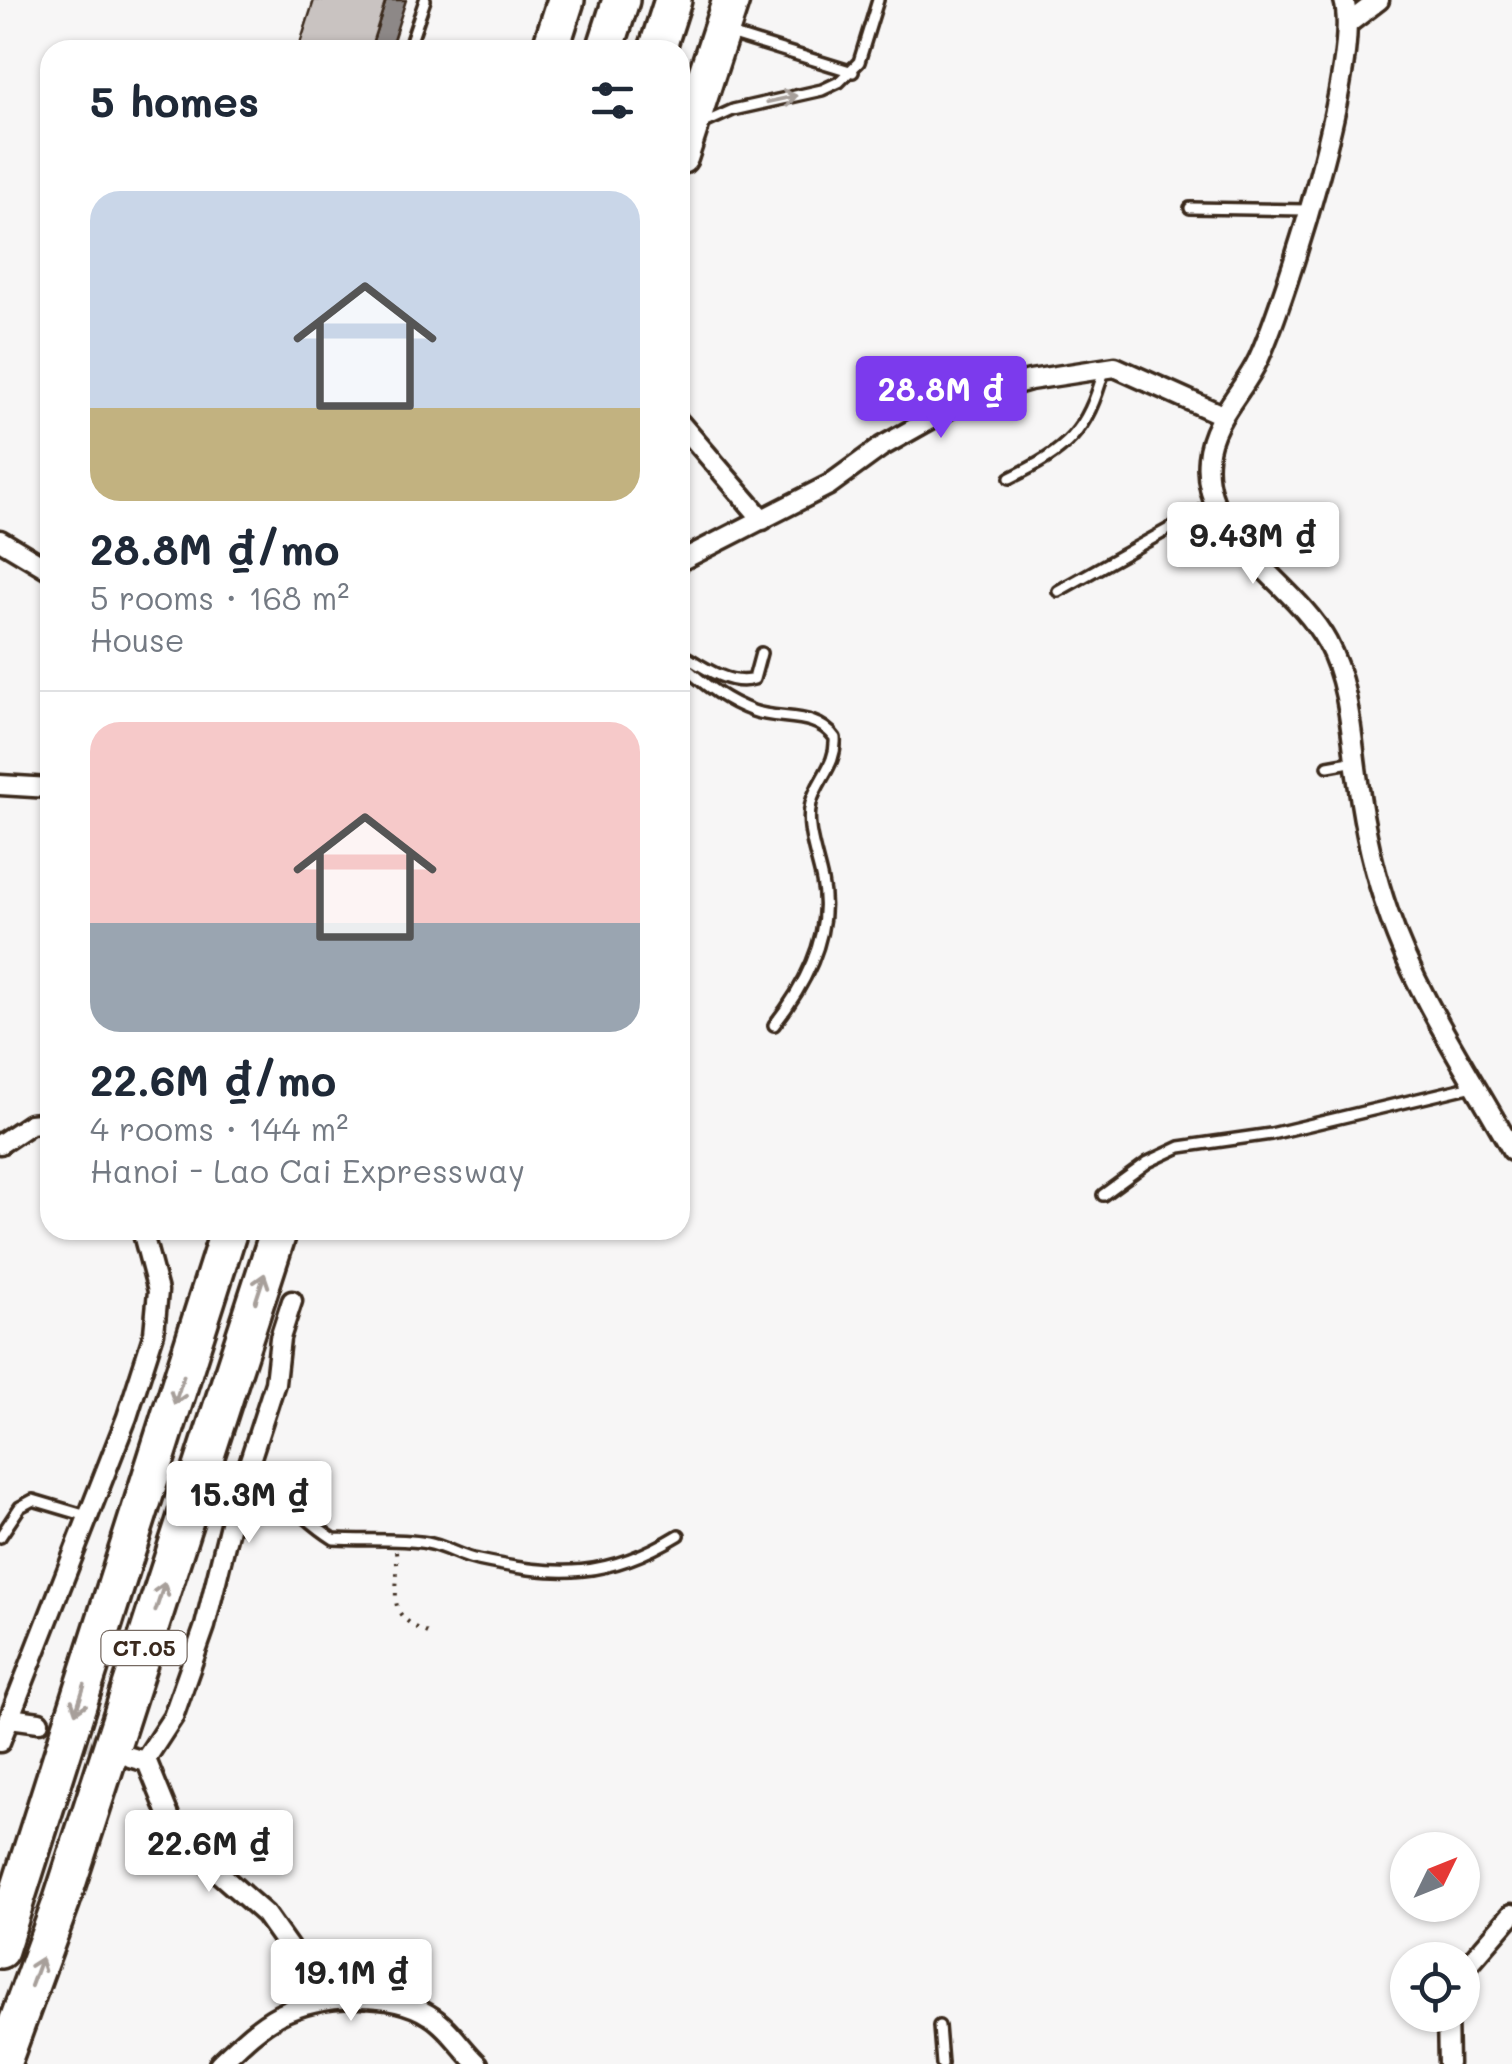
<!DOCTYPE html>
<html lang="en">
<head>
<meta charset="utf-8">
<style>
	:root { --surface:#fff; --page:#f2f2f3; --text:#1f2937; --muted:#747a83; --line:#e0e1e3; --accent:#7c3aed }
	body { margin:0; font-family:Mali,sans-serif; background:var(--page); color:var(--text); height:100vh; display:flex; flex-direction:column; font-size:38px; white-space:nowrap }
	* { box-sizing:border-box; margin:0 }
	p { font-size:32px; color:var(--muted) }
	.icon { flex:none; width:55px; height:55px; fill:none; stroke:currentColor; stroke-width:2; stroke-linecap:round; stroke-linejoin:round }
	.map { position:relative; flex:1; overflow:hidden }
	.drawer { position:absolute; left:40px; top:40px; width:650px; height:1200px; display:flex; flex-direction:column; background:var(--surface); border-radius:30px; box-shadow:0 2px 8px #0004 }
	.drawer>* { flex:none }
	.needle { width:65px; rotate:47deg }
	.controls { position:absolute; left:1390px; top:1832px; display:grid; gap:20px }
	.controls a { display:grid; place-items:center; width:90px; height:90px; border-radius:50%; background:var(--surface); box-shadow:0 2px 8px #0004; font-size:50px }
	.price { position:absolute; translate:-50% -85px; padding:0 22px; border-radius:10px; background:#fff; color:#222; font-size:32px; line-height:65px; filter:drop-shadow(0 2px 5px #0008) }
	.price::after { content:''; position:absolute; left:50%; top:60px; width:30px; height:22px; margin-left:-15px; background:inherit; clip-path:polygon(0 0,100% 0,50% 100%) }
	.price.current { background:var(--accent); color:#fff }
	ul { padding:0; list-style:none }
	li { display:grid; align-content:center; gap:20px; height:530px; padding:0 50px }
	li+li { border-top:2px solid var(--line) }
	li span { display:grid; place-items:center; height:310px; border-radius:30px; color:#555 }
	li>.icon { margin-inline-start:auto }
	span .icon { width:180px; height:180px; fill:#fffc; stroke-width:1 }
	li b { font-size:42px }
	h2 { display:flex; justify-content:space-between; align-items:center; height:120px; padding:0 50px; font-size:42px }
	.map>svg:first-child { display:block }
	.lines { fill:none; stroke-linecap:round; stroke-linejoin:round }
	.street-tunnel { stroke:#d1cdcb; stroke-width:18; stroke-dasharray:18 9; stroke-linecap:butt }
	.lane-casing { stroke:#3b2a1e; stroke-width:16 }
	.street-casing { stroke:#3b2a1e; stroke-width:25 }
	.highway-casing { stroke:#3b2a1e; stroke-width:42 }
	.path { stroke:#3b2a1e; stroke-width:4; stroke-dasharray:2.5 8; stroke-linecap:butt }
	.lane { stroke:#fff; stroke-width:9 }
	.street { stroke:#fff; stroke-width:18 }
	.highway { stroke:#fff; stroke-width:35 }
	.shaded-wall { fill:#8d8887; stroke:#3b2a1e; stroke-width:2.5 }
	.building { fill:#c9c3c1; stroke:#3b2a1e; stroke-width:2.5 }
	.oneway { stroke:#a79f9a }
	.labels { text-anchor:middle; stroke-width:8; stroke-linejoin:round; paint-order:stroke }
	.shield { fill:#fff; stroke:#766a62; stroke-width:2.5 }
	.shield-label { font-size:22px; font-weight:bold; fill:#3b2a1e }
</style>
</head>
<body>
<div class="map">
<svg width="1512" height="2064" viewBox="0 0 1512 2064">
	<rect width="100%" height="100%" fill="#f7f6f6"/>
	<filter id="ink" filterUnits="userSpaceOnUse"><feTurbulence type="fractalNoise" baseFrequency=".01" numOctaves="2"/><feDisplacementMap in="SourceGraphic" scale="20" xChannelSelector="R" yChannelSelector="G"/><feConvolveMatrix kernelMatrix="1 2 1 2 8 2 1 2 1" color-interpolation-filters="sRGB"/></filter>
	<g filter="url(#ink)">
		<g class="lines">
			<!-- street-tunnel -->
			<polyline class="street-tunnel" points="39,1722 113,1751"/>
			<defs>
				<g id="lane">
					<polyline points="727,33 853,72"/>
					<polyline points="408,50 425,0"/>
					<polyline points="702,124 733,110 822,90 839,82 859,62 878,0"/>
					<polyline points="1190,208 1306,210"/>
					<path d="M 1010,478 C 1067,450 1087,433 1104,370"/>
					<polyline points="1058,591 1212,505"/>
					<path d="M 680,653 C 700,665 729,687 754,679 L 761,653"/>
					<path d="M 680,662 C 700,682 726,701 753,711 C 781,721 816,711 835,738 C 837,765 817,779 811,803 C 805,828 817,856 822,881 C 833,934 806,984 774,1025"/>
					<polyline points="1328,766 1356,761"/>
					<polyline points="1103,1195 1148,1162 1180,1147 1271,1134 1473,1086"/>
					<path d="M 235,1515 C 300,1489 286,1509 334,1539 C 364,1541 397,1538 427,1543 C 445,1546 460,1557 478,1560 C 558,1577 607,1579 679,1535"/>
					<polyline points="0,1537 20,1507 33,1500 87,1516"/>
					<polyline points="939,2026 942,2064"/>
				</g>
				<g id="street">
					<path d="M 1344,0 C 1362,59 1287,295 1259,358 C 1243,393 1212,418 1208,458 C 1200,538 1293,579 1327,642 C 1350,685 1351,736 1358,782 C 1364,827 1374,873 1389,915 C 1417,997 1470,1074 1512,1150"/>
					<polyline points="1349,23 1379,0"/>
					<polyline points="680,423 763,520"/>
					<polyline points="0,540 50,570"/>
					<polyline points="680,561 829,485 881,447 970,397 1030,380 1115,367 1222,415"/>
					<polyline points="0,785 50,788"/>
					<polyline points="0,1144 30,1124 50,1122"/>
					<polyline points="10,1718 39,1722"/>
					<polyline points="0,1742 127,1417 154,1333 158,1291 142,1230"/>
					<polyline points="130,1757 147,1762 173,1826 190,1848 265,1914 301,1965 316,2002"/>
					<polyline points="145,1760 173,1717 205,1626 232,1516 275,1383 280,1338 292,1301"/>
					<polyline points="1462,1972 1512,1914"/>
					<polyline points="1447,2015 1448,2064"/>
					<path d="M 219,2064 C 237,2047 256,2027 279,2015 C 320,1995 389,1990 429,2015 C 448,2026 462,2049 478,2064"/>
				</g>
				<g id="highway">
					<polyline points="550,50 566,0"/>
					<polyline points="605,50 621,0"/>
					<polyline points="657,50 673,0"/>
					<polyline points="680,156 731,0"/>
					<polyline points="0,1950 229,1230"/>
					<polyline points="2,2064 62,1900 279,1230"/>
				</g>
			</defs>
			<!-- lane casing -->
			<use href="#lane" class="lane-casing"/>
			<!-- street casing -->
			<use href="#street" class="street-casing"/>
			<!-- highway casing -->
			<use href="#highway" class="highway-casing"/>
			<!-- path -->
			<path class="path" d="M 396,1551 C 402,1599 378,1612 434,1636"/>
			<!-- lane -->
			<use href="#lane" class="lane"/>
			<!-- street -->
			<use href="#street" class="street"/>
			<!-- highway -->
			<use href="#highway" class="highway"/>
		</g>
		<!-- shaded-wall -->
		<polygon class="shaded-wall" points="386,0 406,0 390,50 370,50"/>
		<!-- building -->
		<polygon class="building" points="314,0 386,0 370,50 298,50"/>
		<!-- one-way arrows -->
		<defs><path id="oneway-shaft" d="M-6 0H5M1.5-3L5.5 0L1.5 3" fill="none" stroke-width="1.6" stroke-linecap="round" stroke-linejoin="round" transform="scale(2.5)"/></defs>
		<g class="oneway">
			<use href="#oneway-shaft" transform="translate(782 99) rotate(-12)"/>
			<use href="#oneway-shaft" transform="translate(260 1288) rotate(-72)"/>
			<use href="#oneway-shaft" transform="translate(179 1390) rotate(108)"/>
			<use href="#oneway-shaft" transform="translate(160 1597) rotate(-72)"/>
			<use href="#oneway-shaft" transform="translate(80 1699) rotate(108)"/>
			<use href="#oneway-shaft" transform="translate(36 1972) rotate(-70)"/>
		</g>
	</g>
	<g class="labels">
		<!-- shield labels -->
		<rect class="shield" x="101.5" y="1631" width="85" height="34" rx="8"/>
		<g class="shield-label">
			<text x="144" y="1656">CT.05</text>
		</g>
	</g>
</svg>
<div class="controls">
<a><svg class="needle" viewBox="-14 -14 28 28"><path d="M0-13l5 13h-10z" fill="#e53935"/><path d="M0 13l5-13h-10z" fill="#747a83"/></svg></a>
<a><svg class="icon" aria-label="locate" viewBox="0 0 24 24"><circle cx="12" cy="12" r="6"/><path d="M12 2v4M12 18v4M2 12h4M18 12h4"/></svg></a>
</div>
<b class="price current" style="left:941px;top:441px">28.8M ₫</b>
<b class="price" style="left:1253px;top:587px">9.43M ₫</b>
<b class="price" style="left:249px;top:1546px">15.3M ₫</b>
<b class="price" style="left:209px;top:1895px">22.6M ₫</b>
<b class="price" style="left:351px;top:2024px">19.1M ₫</b>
<section class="drawer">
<h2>5 homes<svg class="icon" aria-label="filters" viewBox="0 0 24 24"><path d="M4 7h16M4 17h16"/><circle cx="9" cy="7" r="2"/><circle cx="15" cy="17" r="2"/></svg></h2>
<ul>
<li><span style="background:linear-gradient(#c9d6e8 70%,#c2b280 0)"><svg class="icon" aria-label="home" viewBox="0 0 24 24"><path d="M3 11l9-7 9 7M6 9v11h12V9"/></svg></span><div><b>28.8M ₫/mo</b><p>5 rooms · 168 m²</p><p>House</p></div></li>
<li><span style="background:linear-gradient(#f6c9c9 65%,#9aa5b1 0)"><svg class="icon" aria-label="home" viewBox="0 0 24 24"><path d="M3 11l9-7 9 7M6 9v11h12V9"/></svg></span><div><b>22.6M ₫/mo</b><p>4 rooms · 144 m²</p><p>Hanoi - Lao Cai Expressway</p></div></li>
</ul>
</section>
</div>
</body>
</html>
